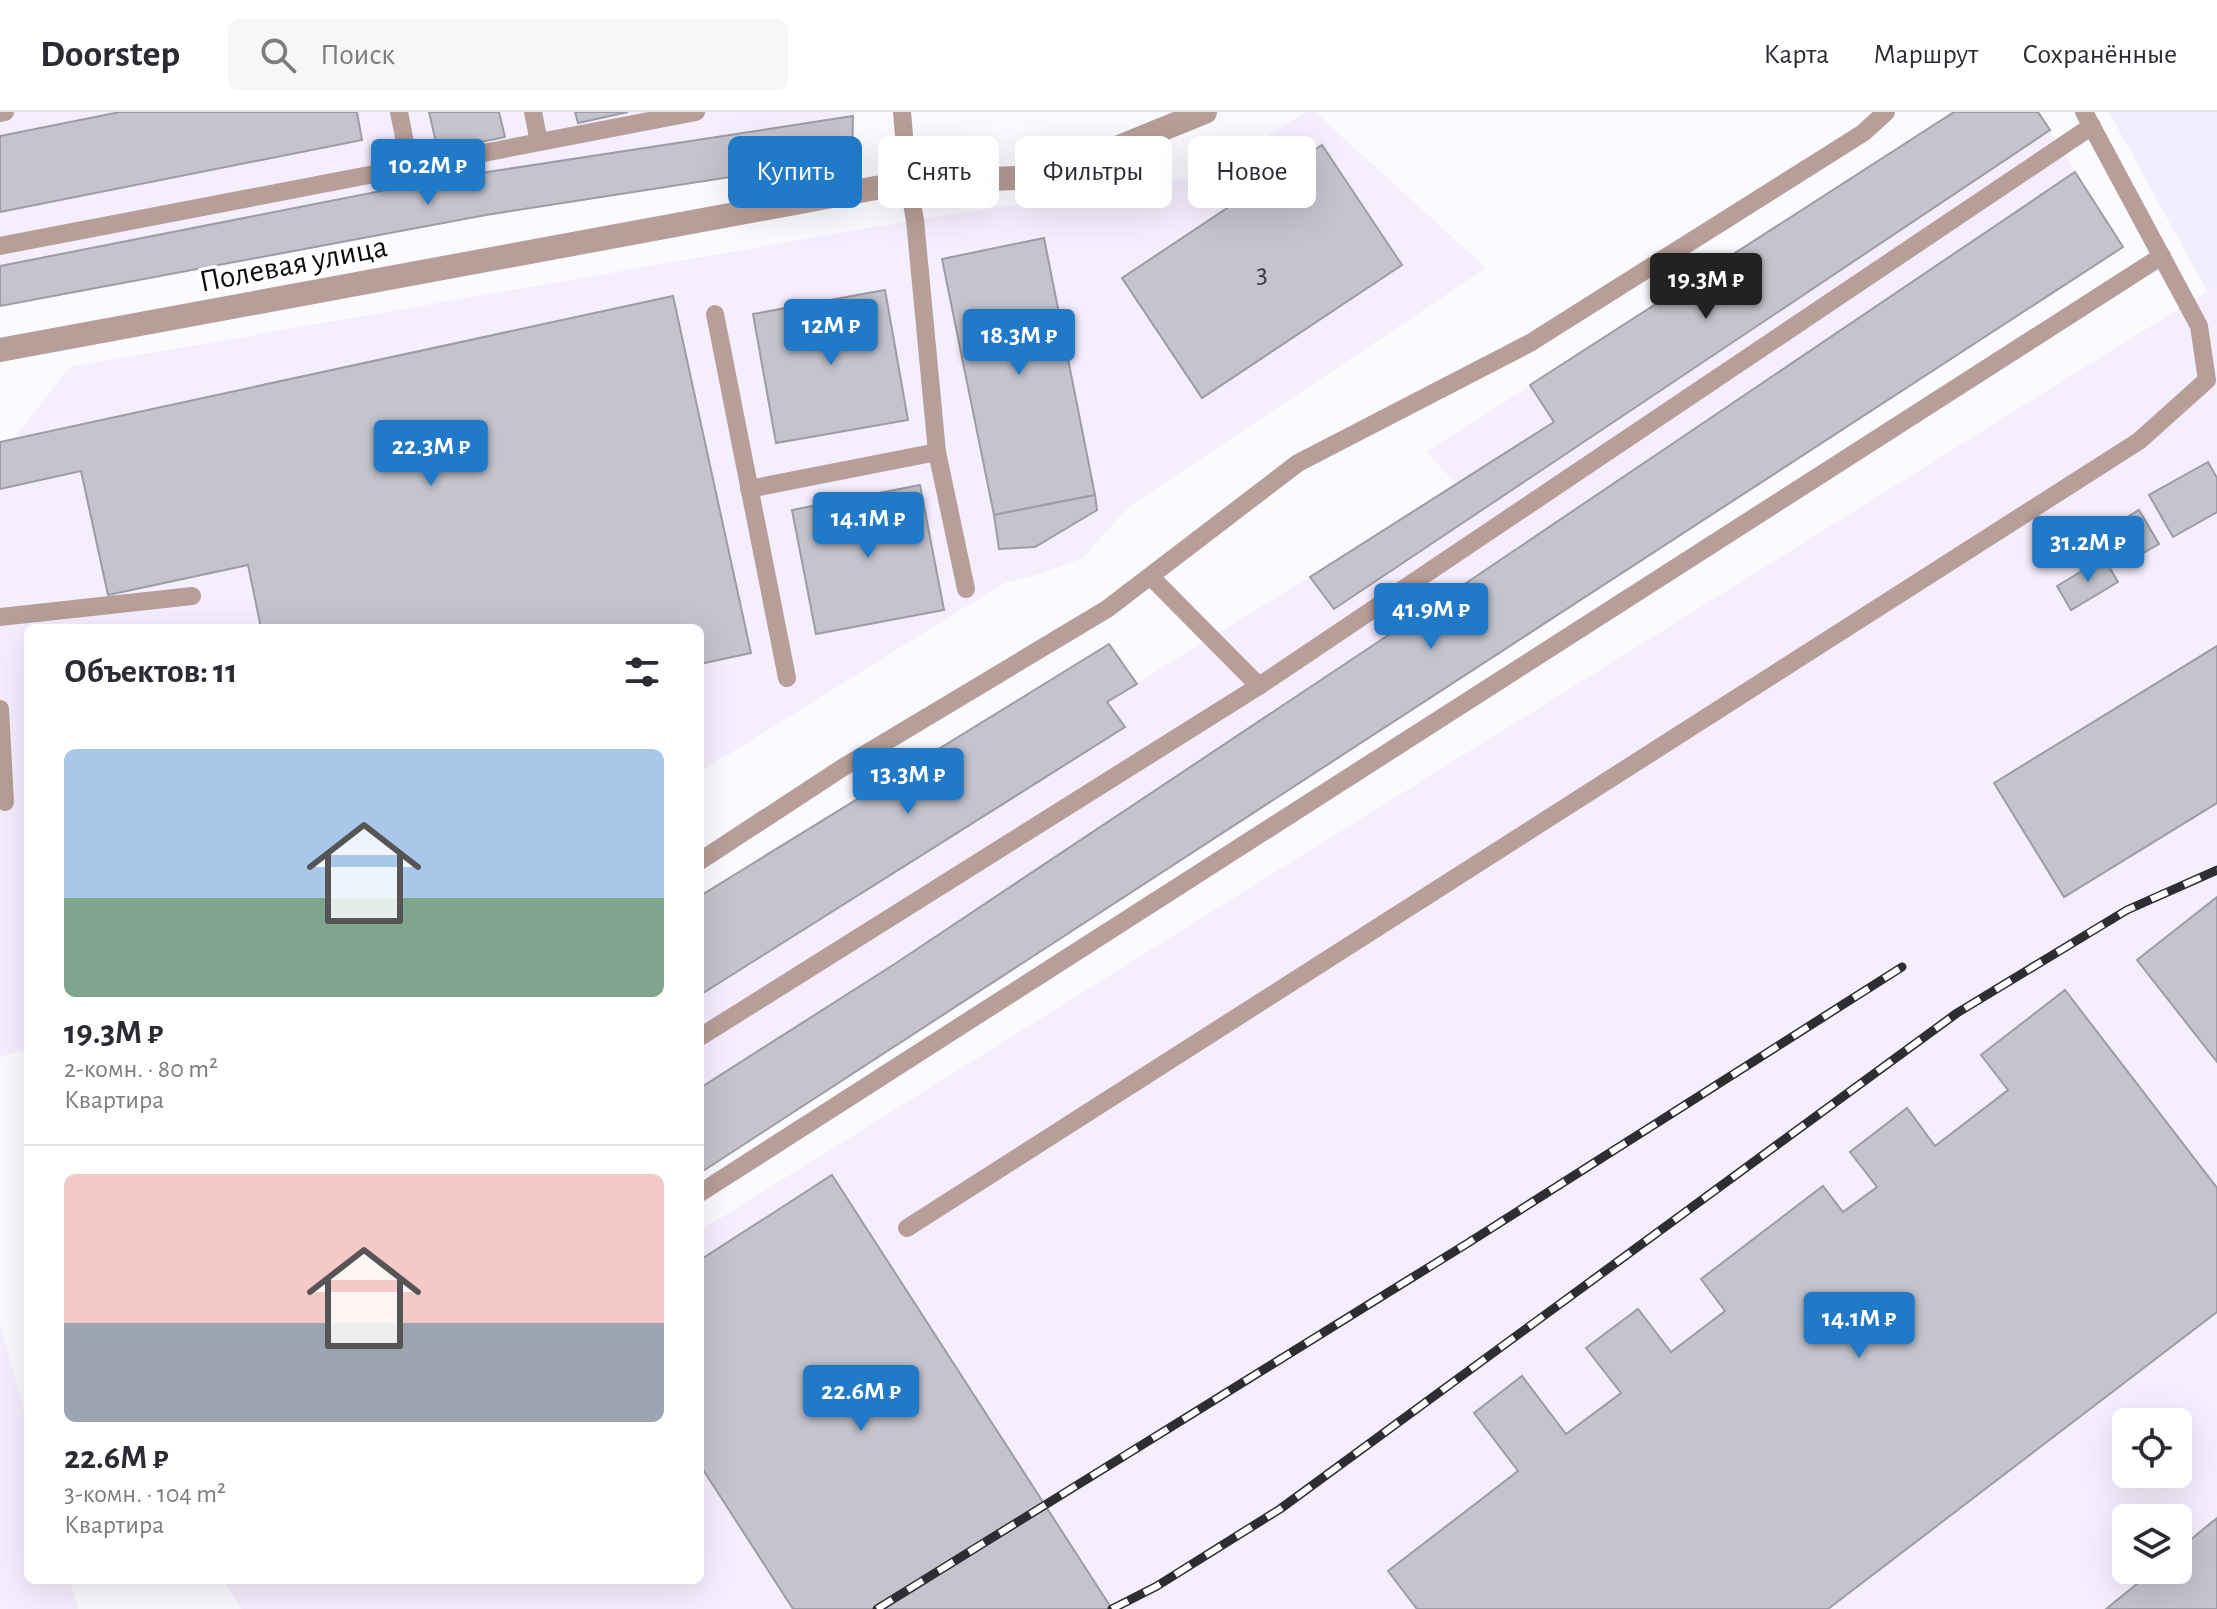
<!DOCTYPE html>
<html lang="ru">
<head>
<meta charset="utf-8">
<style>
	:root { --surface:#fff; --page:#f7f7f7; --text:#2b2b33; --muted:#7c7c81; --line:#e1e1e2; --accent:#207ac7 }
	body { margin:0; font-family:"Alegreya Sans",sans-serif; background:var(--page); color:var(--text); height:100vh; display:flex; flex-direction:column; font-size:30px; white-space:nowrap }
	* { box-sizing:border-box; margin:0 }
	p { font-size:26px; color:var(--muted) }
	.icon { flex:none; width:44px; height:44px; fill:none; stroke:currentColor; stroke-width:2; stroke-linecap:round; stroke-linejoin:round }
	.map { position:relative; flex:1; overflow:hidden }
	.side { position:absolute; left:24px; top:512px; width:680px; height:960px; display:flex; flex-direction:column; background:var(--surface); border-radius:12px; box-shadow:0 8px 32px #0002 }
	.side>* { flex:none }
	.hud { position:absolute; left:728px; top:24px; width:760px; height:72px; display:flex; gap:16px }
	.buttons { position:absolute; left:2112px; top:1296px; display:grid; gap:16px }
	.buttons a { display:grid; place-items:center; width:80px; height:80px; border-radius:12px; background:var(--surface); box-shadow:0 8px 32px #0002; font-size:40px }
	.price { position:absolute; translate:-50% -68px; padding:0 18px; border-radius:8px; background:var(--accent); color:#fff; font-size:26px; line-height:52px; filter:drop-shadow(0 2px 4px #0008) }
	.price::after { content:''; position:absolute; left:50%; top:48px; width:24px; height:18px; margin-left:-12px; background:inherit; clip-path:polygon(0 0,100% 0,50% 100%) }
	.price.active { background:#222; color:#fff }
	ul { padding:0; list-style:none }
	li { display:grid; align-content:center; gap:16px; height:424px; padding:0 40px }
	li+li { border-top:2px solid var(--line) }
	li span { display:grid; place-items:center; height:248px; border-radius:12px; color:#555 }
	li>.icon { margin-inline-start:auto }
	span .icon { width:144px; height:144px; fill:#fffc; stroke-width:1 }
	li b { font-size:34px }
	h2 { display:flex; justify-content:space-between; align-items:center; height:96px; padding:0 40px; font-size:34px }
	.pill { padding:0 28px; border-radius:12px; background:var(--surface); box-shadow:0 8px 32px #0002; font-size:28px; line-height:72px }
	.pill.active { background:var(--accent); color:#fff }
	header { display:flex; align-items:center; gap:48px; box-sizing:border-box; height:112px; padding:0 40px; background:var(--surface); border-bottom:2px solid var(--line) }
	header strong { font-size:38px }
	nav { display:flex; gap:44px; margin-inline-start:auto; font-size:28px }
	.search { width:560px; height:72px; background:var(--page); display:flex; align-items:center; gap:20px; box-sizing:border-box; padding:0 28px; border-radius:12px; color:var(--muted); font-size:30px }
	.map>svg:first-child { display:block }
	.built { fill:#efeffd }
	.industrial { fill:#f5eefe; fill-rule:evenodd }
	.building { fill:#c4c4ce; stroke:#9c9ca6; stroke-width:2 }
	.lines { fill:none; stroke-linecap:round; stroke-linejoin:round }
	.lane { stroke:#b79e98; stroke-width:18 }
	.street { stroke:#b79e98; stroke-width:24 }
	.rail-casing { stroke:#2e2e32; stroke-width:9 }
	.rail { stroke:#fff; stroke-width:6; stroke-dasharray:18; stroke-linecap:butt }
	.labels { text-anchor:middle; stroke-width:7; stroke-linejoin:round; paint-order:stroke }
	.number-label { font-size:28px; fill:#3b3b40 }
	.street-label { font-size:32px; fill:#0d0d11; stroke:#fff }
</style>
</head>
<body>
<header>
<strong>Doorstep</strong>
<div class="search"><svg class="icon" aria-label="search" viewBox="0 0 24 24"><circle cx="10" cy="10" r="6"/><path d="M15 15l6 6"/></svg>Поиск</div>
<nav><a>Карта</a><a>Маршрут</a><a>Сохранённые</a></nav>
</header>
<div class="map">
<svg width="2217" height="1497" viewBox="0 0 2217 1497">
	<rect width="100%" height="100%" fill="#fbfbff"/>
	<!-- built -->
	<polygon class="built" points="2109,0 2217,0 2217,173 2207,179"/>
	<!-- industrial -->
	<g class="industrial">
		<polygon points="0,0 853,0 852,46 486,103 0,194"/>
		<polygon points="1307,0 1315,0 1486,156 1127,396 1083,446 1036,463 1004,471 700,660 700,516 28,516 28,937 0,945 0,330 14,326 70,255 915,108 1202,64"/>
		<polygon points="1954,0 2038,0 2123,135 700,1060 700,784 1109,532 1137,571 1310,465 1456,372 1427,340"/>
		<path d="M 2217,173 L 2217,1497 L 241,1497 L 224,1468 L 700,1468 L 700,1119 ZM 2126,1310 L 2178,1310 L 2178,1362 L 2126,1362 ZM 2126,1406 L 2178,1406 L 2178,1458 L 2126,1458 Z"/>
		<polygon points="0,1211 28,1314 28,1468 70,1468 78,1497 0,1497"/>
	</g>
	<!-- building -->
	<g class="building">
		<polygon points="120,0 357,0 362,28 0,100 0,24"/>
		<polygon points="429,0 499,0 505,25 438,39"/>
		<polygon points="575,0 628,0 578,11"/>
		<polygon points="1954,0 2038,0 2050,18 1334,497 1310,465 1554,310 1530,273"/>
		<polygon points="853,4 852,46 486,103 0,194 0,154 442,67"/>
		<polygon points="1322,33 1402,153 1202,286 1122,166"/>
		<polygon points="2075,60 2123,135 700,1061 700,976 893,853 1438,490"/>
		<polygon points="1044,126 1095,383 994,403 942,147"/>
		<polygon points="885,178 908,308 776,331 753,202"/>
		<polygon points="673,184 751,541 700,552 700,516 261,516 248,453 108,483 81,359 0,377 0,330"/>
		<polygon points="2208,350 2217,366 2217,400 2173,425 2149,383"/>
		<polygon points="920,373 944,498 816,522 792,398"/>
		<polygon points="1095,383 1097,398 1035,435 999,437 994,403"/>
		<polygon points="2139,398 2159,432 2128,450 2108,417"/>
		<polygon points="2104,446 2118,470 2071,498 2057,474"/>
		<polygon points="1109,532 1137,572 1107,590 1125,615 700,883 700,784"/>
		<polygon points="2217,534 2217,691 2064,785 1994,671"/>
		<polygon points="2217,785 2217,950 2137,848"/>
		<polygon points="2065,878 2217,1076 2217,1200 1828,1497 1417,1497 1388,1459 1518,1359 1474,1301 1522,1264 1566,1322 1621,1281 1586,1236 1638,1197 1671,1240 1725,1199 1701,1167 1823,1074 1843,1100 1877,1075 1850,1040 1907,996 1935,1034 2008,978 1981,943"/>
		<polygon points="832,1063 1112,1497 793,1497 700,1353 700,1148"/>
		<polygon points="2217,1406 2217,1497 2106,1497 2154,1458 2178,1458 2178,1438"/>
	</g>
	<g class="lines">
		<!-- lane -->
		<g class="lane">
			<polyline points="399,0 410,55"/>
			<polyline points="533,0 539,30"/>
			<polyline points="902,0 908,70 915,108 937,340 966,477"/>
			<polyline points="0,1 5,0"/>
			<polyline points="0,134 696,0"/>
			<polyline points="715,202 787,566"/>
			<polyline points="749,377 937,340"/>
			<polyline points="1151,465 1259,574"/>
			<polyline points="0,505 192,484"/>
			<polyline points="0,597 5,690"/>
			<polyline points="700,749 842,656 1107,497 1298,351 1530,231 1863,21 1886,0"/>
			<polyline points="700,925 1259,574 2092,14"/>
			<polyline points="700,1081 2162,144"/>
			<polyline points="907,1116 2139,329 2207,268 2199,214 2084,0"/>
		</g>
		<!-- street -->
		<polyline class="street" points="0,238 908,70 1020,66 1082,50 1205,0"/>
		<defs>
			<g id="rail">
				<polyline points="877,1497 1468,1131 1902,855"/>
				<polyline points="1112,1497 1157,1474 1280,1397 1957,901 2127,798 2217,758"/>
			</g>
		</defs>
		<!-- rail casing -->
		<use href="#rail" class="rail-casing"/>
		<!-- rail -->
		<use href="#rail" class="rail"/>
	</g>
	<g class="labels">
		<!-- number labels -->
		<g class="number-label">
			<text x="1262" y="170">3</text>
		</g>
		<!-- street labels -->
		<g class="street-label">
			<text transform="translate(293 151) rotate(-11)" y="11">Полевая улица</text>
		</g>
	</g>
</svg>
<div class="buttons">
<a><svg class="icon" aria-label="locate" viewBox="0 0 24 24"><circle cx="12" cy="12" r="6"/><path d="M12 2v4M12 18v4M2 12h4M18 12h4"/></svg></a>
<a><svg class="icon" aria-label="layers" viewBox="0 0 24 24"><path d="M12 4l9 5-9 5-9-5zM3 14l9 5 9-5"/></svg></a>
</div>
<b class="price" style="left:428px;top:95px">10.2M ₽</b>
<b class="price active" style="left:1706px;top:209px">19.3M ₽</b>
<b class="price" style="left:831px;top:255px">12M ₽</b>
<b class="price" style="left:1019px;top:265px">18.3M ₽</b>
<b class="price" style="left:431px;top:376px">22.3M ₽</b>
<b class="price" style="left:868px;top:448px">14.1M ₽</b>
<b class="price" style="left:2088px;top:472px">31.2M ₽</b>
<b class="price" style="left:1431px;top:539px">41.9M ₽</b>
<b class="price" style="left:908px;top:704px">13.3M ₽</b>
<b class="price" style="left:1859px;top:1248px">14.1M ₽</b>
<b class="price" style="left:861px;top:1321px">22.6M ₽</b>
<div class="hud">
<a class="pill active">Купить</a>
<a class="pill">Снять</a>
<a class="pill">Фильтры</a>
<a class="pill">Новое</a>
</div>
<section class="side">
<h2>Объектов: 11<svg class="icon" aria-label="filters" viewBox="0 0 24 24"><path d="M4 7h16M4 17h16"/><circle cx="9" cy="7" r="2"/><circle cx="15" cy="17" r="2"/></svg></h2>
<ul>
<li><span style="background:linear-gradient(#a9c7e8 60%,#7fa58c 0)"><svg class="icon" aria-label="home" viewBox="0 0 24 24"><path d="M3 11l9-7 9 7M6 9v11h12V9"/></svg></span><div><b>19.3M ₽</b><p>2-комн. · 80 m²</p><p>Квартира</p></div></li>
<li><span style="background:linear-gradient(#f6c9c9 60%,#9aa5b1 0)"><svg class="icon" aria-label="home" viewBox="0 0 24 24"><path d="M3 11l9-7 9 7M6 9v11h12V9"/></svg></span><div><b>22.6M ₽</b><p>3-комн. · 104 m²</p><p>Квартира</p></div></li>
</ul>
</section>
</div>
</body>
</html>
